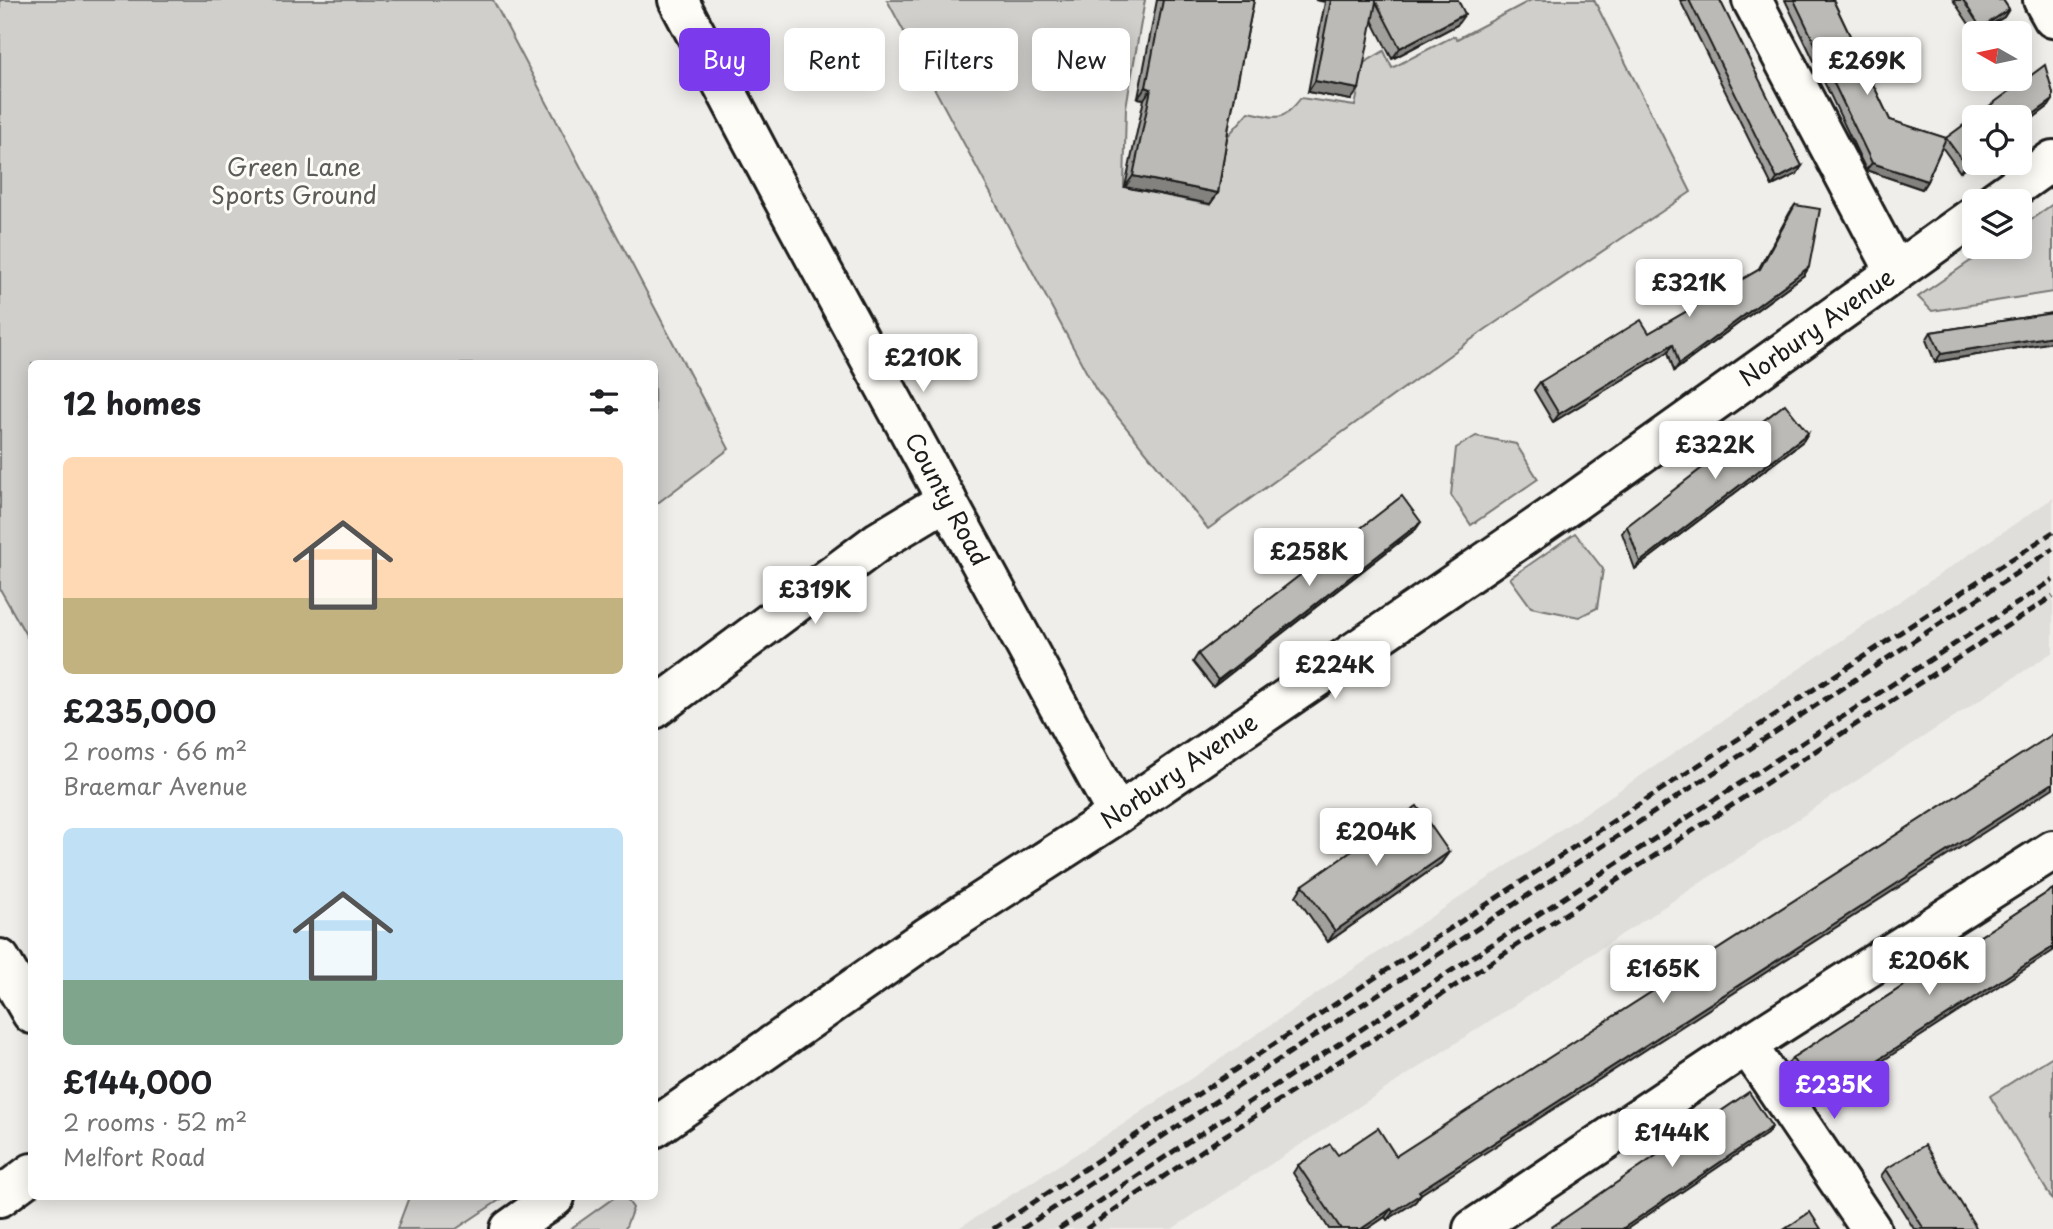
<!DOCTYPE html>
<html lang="en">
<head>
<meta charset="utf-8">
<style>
	:root { --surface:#fff; --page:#f2f2f2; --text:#202124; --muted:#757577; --accent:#7c3aed }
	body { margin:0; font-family:"Playpen Sans",sans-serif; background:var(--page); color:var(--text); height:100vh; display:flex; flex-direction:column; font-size:26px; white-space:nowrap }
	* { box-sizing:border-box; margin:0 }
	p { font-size:23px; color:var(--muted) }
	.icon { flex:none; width:38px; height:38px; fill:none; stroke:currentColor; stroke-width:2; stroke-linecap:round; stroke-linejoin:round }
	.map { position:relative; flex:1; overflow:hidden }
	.sheet { position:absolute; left:28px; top:360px; width:630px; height:840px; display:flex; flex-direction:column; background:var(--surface); border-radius:10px; box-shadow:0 4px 18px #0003 }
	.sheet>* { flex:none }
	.hud { position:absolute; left:679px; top:28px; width:665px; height:63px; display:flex; gap:14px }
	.needle { width:46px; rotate:279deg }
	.fabs { position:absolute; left:1962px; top:21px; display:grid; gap:14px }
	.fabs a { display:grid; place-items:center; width:70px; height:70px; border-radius:10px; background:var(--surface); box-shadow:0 4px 18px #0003; font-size:35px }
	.price { position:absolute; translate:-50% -60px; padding:0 16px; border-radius:7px; background:#fff; color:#222; font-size:23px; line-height:46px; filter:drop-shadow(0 2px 4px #0008) }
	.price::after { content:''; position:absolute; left:50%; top:42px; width:21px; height:16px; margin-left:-10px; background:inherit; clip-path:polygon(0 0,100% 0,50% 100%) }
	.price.on { background:var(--accent); color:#fff }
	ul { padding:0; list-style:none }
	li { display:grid; align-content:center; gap:14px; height:371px; padding:0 35px }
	li span { display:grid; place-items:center; height:217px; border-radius:10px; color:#555 }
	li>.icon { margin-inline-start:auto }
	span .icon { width:126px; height:126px; fill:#fffc; stroke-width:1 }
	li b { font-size:30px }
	h2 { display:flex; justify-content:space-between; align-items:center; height:84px; padding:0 35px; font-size:30px }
	.chip { padding:0 24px; border-radius:10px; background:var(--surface); box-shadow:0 4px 18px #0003; font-size:24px; line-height:63px }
	.chip.on { background:var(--accent); color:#fff }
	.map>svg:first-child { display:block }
	.built { fill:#e0deda }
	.green { fill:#d0cfcc; stroke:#767674; stroke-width:2 }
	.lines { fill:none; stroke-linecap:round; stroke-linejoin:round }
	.minor-casing { stroke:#1c1c1c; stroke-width:44 }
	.minor { stroke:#fdfcf7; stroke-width:38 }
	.rail { stroke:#1c1c1c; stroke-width:5; stroke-dasharray:10 5; stroke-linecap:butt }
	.wall { fill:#a1a09d; stroke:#1c1c1c; stroke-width:2 }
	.shaded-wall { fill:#83827f; stroke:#1c1c1c; stroke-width:2 }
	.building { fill:#bbbab6; stroke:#1c1c1c; stroke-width:2 }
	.labels { text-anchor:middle; stroke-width:6; stroke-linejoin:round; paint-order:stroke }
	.park-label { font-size:24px; fill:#5b5b5a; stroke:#fdfcf7 }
	.street-label { font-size:24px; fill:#1c1c1c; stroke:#fdfcf7 }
</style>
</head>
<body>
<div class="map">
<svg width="2053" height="1229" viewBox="0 0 2053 1229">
	<rect width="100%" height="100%" fill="#f0eeea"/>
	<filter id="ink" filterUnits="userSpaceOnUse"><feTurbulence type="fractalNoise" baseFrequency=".0143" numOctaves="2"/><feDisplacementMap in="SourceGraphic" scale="14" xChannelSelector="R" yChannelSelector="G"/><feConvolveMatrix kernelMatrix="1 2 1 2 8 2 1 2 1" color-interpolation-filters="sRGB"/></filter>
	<g filter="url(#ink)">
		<!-- built -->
		<polygon class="built" points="2053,498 2053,652 1172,1229 957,1229 1116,1129"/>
		<!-- green -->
		<g class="green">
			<polygon points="0,0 493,0 729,449 655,505 654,364 32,364 31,644 0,589"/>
			<path d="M 887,0 L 1145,0 L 1126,107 L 1124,187 L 1211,205 L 1225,139 L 1249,112 C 1279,118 1281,123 1301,98 L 1355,106 L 1364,63 L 1384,51 L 1392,68 L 1454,36 L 1457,39 L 1531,0 L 1594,0 L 1691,192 L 1486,329 L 1208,529 L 1096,390 Z"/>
			<polygon points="2053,204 2053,292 1932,311 1918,297 1991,247 2020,247 2020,227"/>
			<polygon points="1476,436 1516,444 1538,479 1471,525 1451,495 1456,448"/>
			<polygon points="1575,533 1603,569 1597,608 1579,617 1531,607 1510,578"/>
			<polygon points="2053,1056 2053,1201 1990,1096"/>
			<polygon points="409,1197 504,1197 456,1229 397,1229"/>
			<polygon points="615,1197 625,1197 633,1208 625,1229 570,1229"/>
		</g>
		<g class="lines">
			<defs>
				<g id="minor">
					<path id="s1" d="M 678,0 L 781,195 L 1117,814"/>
					<polyline points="1752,0 1895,271"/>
					<polyline points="2043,0 2053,18"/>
					<polyline points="1995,201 2053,160"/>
					<polyline points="654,709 879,541 947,500"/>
					<polyline points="0,959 32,1014"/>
					<polyline points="1747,1045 1871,1229"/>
					<path id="s2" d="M 654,1128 L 927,937 L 1110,819 L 1575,501 L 1974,216"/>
					<polyline points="0,1197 32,1173"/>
					<polyline points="510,1229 555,1197"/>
					<polyline points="1473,1229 1747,1045 2053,850"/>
				</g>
			</defs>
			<!-- minor casing -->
			<use href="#minor" class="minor-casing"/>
			<!-- minor -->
			<use href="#minor" class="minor"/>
			<!-- rail -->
			<g class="rail">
				<polyline points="993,1229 2053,532"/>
				<polyline points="1022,1229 2053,549"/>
				<polyline points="1059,1229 1177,1149 2053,580"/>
				<polyline points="1086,1229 1206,1148 2053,596"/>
			</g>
		</g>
		<!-- wall -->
		<g class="wall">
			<polygon points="1157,0 1254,0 1229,125 1218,193 1210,204 1125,187 1144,99 1138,98"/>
			<polygon points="1315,0 1458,0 1457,25 1392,59 1372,20 1351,100 1308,92 1325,2"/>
			<polygon points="1680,0 1720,0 1797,174 1772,186"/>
			<polygon points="1785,0 1833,0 1890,120 1946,138 2049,106 1960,172 1942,147 1927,181 1922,189 1866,170"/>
			<polygon points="1953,0 2003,0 2009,9 2004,17 1979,33 1975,33"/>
			<polygon points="1795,205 1809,267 1804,275 1674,371 1668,352 1553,422 1534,390 1540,382 1649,333 1758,270 1790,212"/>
			<polygon points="2053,313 2053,342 1935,362 1926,340 1931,332"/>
			<polygon points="1808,433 1803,441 1635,569 1622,533 1627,526"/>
			<polygon points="1416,529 1213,687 1193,662 1198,654"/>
			<polygon points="1449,852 1441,863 1328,942 1296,896 1303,885"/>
			<polygon points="2053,889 1814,1105 1787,1065 1792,1058"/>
			<polygon points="1338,1155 1421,1194 1415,1202 1387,1220 1385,1217 1367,1229 1329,1229 1293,1173 1298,1165"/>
			<polygon points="1886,1169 1977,1229 1914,1229 1881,1176"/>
		</g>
		<!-- shaded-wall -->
		<g class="shaded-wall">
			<polygon points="2009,9 2004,17 1977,33 1981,28"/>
			<polygon points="1465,14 1457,25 1392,59 1400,48"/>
			<polygon points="1315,81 1359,89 1351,100 1308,92"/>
			<polygon points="1146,87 1151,89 1144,99 1138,98"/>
			<polygon points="2053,100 2049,106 2020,128 2020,124"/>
			<polygon points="1974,158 1974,161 1960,172 1965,164"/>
			<polygon points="1872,163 1927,181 1922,189 1866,170"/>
			<polygon points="1802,166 1797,174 1772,186 1777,179"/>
			<polygon points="1133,176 1218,193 1210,204 1125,187"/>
			<polygon points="1809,267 1804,275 1674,371 1679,364"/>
			<polygon points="2053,336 2053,342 1935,362 1941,354"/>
			<polygon points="1673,344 1668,352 1553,422 1559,414"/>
			<polygon points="1808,433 1803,441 1635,569 1640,562"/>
			<polygon points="1421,522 1416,529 1213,687 1218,680"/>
			<polygon points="2053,783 2053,788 1421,1194 1415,1202 1387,1220 1393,1212 1419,1191"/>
			<polygon points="1449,852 1441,863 1328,942 1335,931"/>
			<polygon points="2053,947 2053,951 1814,1105 1819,1098"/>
			<polygon points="1772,1127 1767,1134 1627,1229 1622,1229"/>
			<polygon points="1391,1209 1385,1217 1367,1229 1361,1229"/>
		</g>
		<!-- building -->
		<g class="building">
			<polygon points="1163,0 1254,0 1229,125 1218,193 1133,176 1151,89 1146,87"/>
			<polygon points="1331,0 1458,0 1465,14 1400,48 1376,2 1359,89 1315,81"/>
			<polygon points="1689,0 1720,0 1802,166 1777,179"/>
			<polygon points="1794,0 1833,0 1890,120 1946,138 1927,181 1872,163"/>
			<polygon points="1963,0 2003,0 2009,9 1981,28"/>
			<polygon points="2045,65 2053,93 2053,100 2020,124 2020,117 1974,117 1974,158 1965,164 1946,138"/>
			<polygon points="1795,205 1820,209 1809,267 1679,364 1673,344 1559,414 1540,382 1641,320 1649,333 1760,269"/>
			<polygon points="2053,313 2053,336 1941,354 1931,332"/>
			<polygon points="1785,404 1808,433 1640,562 1627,526"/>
			<polygon points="1402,496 1421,522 1218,680 1198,654"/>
			<polygon points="2053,734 2053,783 1419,1191 1421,1194 1393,1212 1391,1209 1361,1229 1341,1229 1298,1165 1330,1144 1338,1155 1378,1128 1396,1156"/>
			<polygon points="1417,806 1449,852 1335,931 1303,885"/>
			<polygon points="2053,889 2053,947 1819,1098 1792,1058"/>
			<polygon points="1749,1092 1772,1127 1622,1229 1549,1229"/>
			<polygon points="1925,1145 1977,1229 1924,1229 1886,1169"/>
			<polygon points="1810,1212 1821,1229 1785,1229"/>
		</g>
	</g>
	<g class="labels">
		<!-- park labels -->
		<g class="park-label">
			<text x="294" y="176">Green Lane<tspan x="294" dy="28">Sports Ground</tspan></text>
		</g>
		<!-- street labels -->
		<g class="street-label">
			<text dy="8" stroke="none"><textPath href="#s2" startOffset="1412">Norbury Avenue</textPath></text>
			<text dy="8" stroke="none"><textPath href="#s1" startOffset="567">County Road</textPath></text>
			<text dy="8" stroke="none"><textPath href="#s2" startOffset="635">Norbury Avenue</textPath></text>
		</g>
	</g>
</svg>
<div class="fabs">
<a><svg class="needle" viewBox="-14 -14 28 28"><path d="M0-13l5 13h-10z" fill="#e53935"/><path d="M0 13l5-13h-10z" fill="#757577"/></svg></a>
<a><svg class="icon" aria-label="locate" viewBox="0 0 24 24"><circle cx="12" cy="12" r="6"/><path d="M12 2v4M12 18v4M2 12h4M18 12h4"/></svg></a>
<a><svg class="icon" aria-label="layers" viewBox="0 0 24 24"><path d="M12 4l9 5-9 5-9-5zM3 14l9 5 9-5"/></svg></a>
</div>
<b class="price" style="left:1867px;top:97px">£269K</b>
<b class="price" style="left:1689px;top:319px">£321K</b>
<b class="price" style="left:923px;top:394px">£210K</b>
<b class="price" style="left:1715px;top:481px">£322K</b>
<b class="price" style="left:1309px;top:588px">£258K</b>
<b class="price" style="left:815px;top:626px">£319K</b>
<b class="price" style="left:1335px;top:701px">£224K</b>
<b class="price" style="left:1376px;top:868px">£204K</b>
<b class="price" style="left:1929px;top:997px">£206K</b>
<b class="price" style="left:1663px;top:1005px">£165K</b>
<b class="price on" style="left:1834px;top:1121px">£235K</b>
<b class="price" style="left:1672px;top:1169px">£144K</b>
<div class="hud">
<a class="chip on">Buy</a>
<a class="chip">Rent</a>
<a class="chip">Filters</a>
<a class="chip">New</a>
</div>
<section class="sheet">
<h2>12 homes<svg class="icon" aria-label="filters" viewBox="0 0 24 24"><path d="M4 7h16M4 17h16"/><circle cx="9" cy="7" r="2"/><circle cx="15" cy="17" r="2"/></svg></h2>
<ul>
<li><span style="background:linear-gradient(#ffd9b3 65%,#c2b280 0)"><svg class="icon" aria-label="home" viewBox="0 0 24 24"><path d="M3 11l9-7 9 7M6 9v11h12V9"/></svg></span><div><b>£235,000</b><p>2 rooms · 66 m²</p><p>Braemar Avenue</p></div></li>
<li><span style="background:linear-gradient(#bfe0f5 70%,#7fa58c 0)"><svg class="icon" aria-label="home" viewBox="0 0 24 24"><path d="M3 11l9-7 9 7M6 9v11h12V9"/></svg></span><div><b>£144,000</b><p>2 rooms · 52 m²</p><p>Melfort Road</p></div></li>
</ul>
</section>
</div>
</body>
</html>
